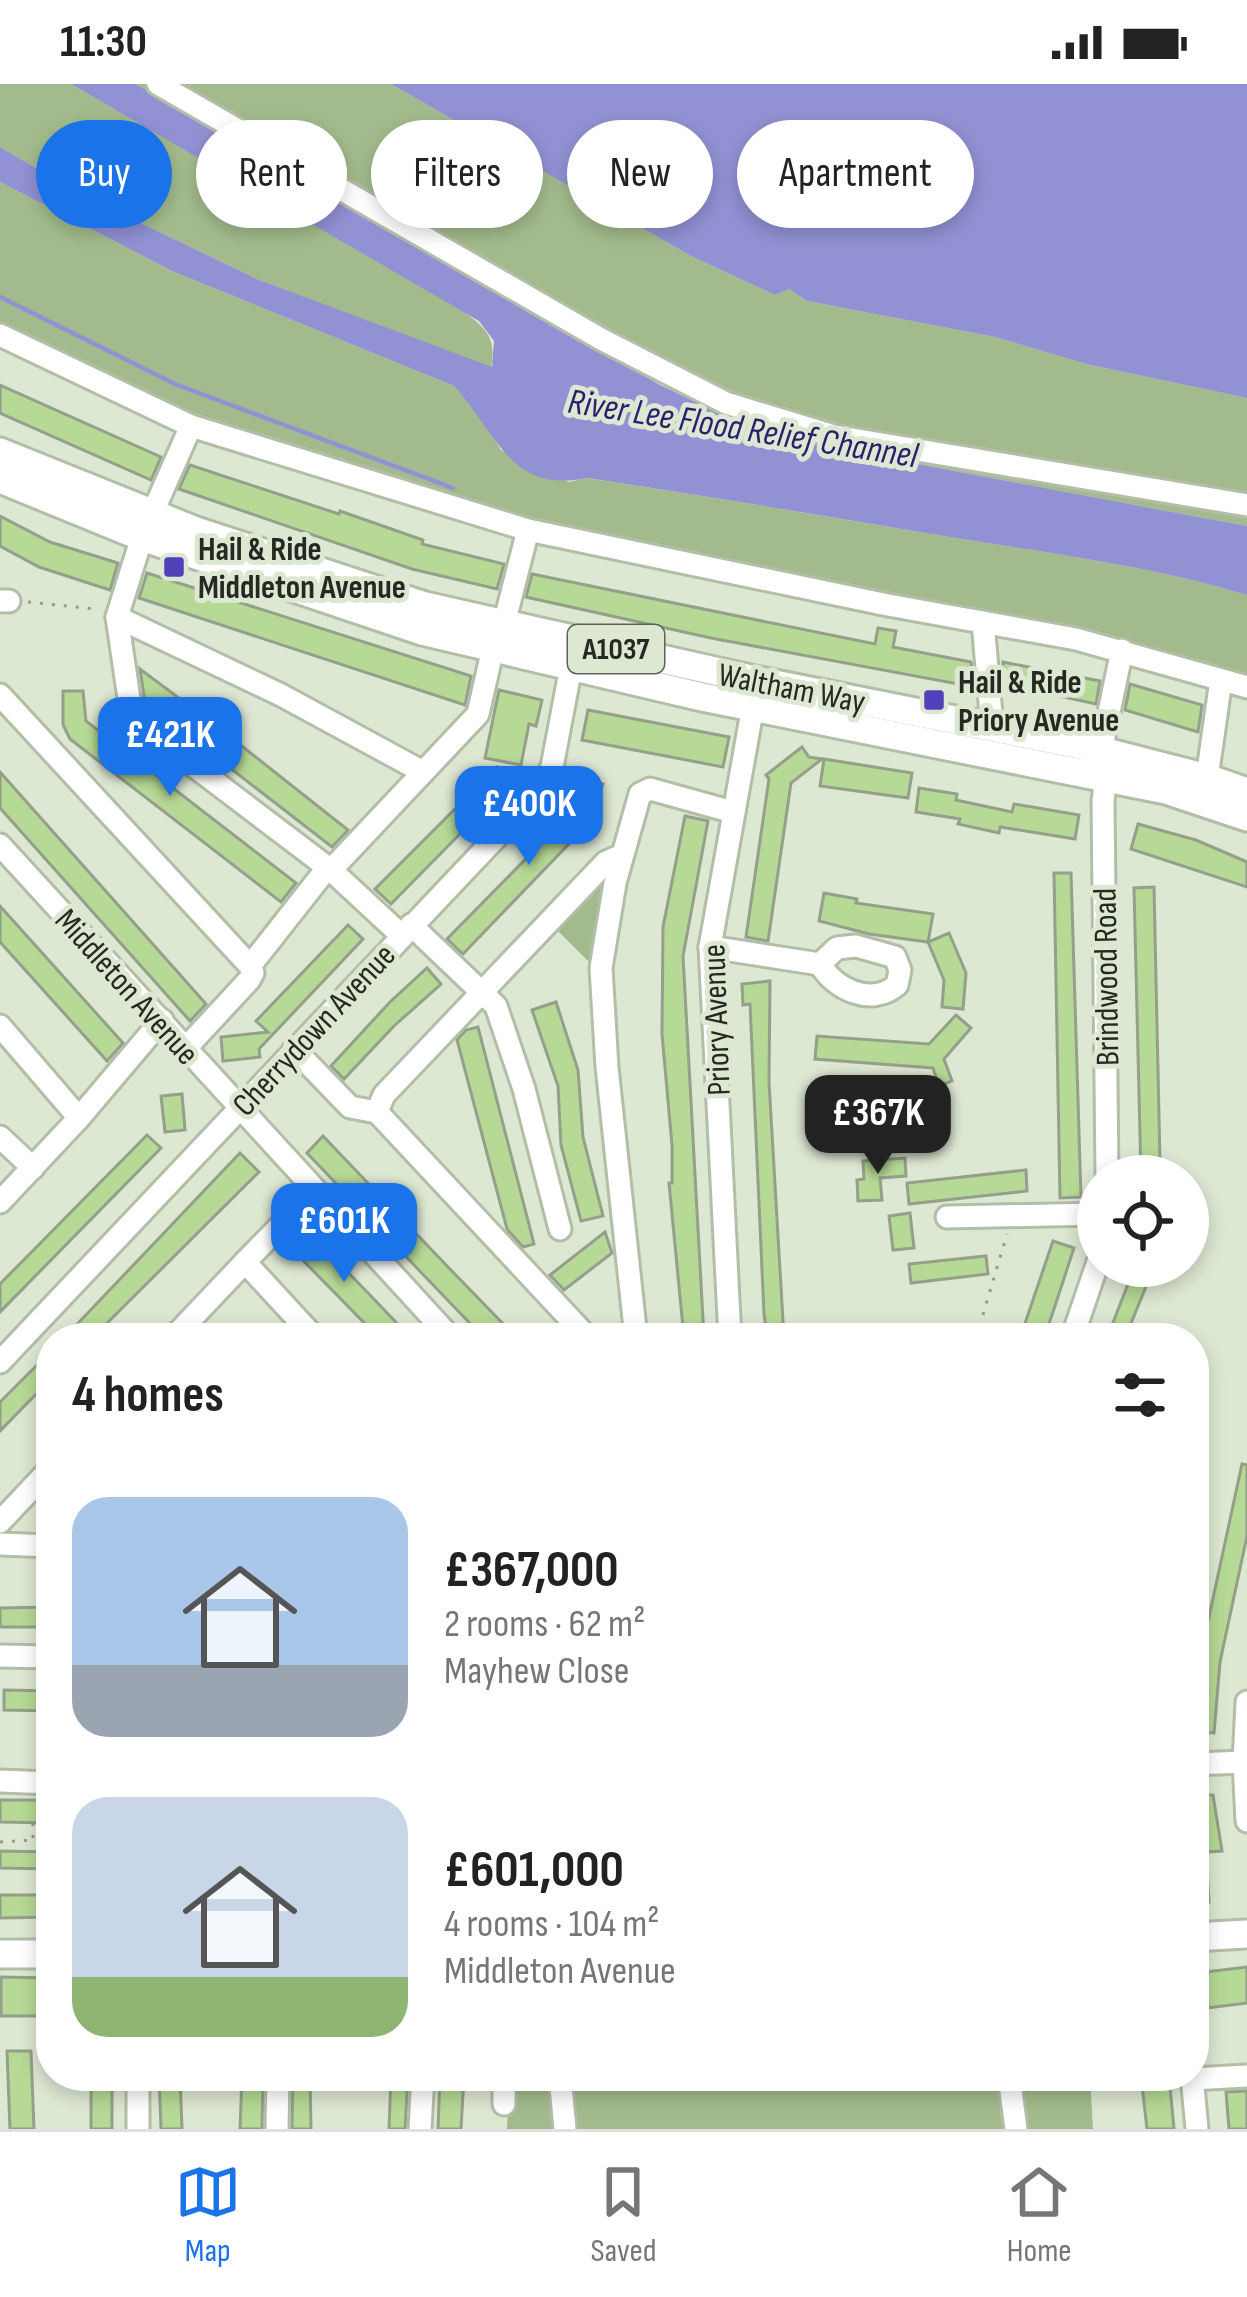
<!DOCTYPE html>
<html lang="en">
<head>
<meta charset="utf-8">
<style>
	:root { --surface:#fff; --page:#f2f2f2; --text:#222; --muted:#767676; --line:#e0e0e0; --accent:#1a73e8 }
	body { margin:0; font-family:"Sofia Sans Condensed",sans-serif; background:var(--page); color:var(--text); height:100vh; display:flex; flex-direction:column; font-size:45px; white-space:nowrap }
	* { box-sizing:border-box; margin:0 }
	p { font-size:39px; color:var(--muted) }
	.icon { flex:none; width:66px; height:66px; fill:none; stroke:currentColor; stroke-width:2; stroke-linecap:round; stroke-linejoin:round }
	.map { position:relative; flex:1; overflow:hidden }
	.panel { position:absolute; left:36px; top:1239px; width:1173px; height:768px; display:flex; flex-direction:column; background:var(--surface); border-radius:48px; box-shadow:0 6px 18px #0003 }
	.panel>* { flex:none }
	.guide { position:absolute; left:36px; top:36px; width:1176px; height:108px; display:flex; gap:24px }
	.fabs { position:absolute; left:1077px; top:1071px; display:grid; gap:24px }
	.fabs a { display:grid; place-items:center; width:132px; height:132px; border-radius:50%; background:var(--surface); box-shadow:0 6px 18px #0003; font-size:60px }
	.price { position:absolute; translate:-50% -102px; padding:0 27px; border-radius:24px; background:var(--accent); color:#fff; font-size:39px; line-height:78px; filter:drop-shadow(0 3px 6px #0008) }
	.price::after { content:''; position:absolute; left:50%; top:72px; width:36px; height:27px; margin-left:-18px; background:inherit; clip-path:polygon(0 0,100% 0,50% 100%) }
	.price.active { background:#222; color:#fff }
	ul { padding:0; list-style:none }
	li { display:flex; align-items:center; gap:36px; height:300px; padding:0 36px }
	li span { display:grid; place-items:center; flex:none; width:336px; height:240px; border-radius:36px; color:#555 }
	li>.icon { margin-inline-start:auto }
	span .icon { width:144px; height:144px; fill:#fffc; stroke-width:1 }
	li b { font-size:51px }
	h2 { display:flex; justify-content:space-between; align-items:center; height:144px; padding:0 36px; font-size:51px }
	.chip { padding:0 42px; border-radius:54px; background:var(--surface); box-shadow:0 6px 18px #0003; font-size:42px; line-height:108px }
	.chip.active { background:var(--accent); color:#fff }
	.status { display:flex; justify-content:space-between; align-items:center; height:84px; padding:0 60px; background:var(--surface); direction:ltr }
	.status svg { height:33px; fill:currentColor }
	.menu { display:flex; justify-content:space-around; align-items:center; height:168px; border-top:3px solid var(--line); background:var(--surface); font-size:33px; color:var(--muted) }
	.menu a { display:grid; justify-items:center; gap:6px }
	.menu .active { color:var(--accent) }
	.map>svg:first-child { display:block }
	.green { fill:#a3bb8c }
	.water { fill:#9191d4 }
	.lines { fill:none; stroke-linecap:round; stroke-linejoin:round }
	.stream { stroke:#9191d4; stroke-width:4.5 }
	.building { fill:#b6d995; stroke:#95a08c; stroke-width:3 }
	.minor-casing { stroke:#b3bea9; stroke-width:27 }
	.major-casing { stroke:#b3bea9; stroke-width:33 }
	.path { stroke:#949c8c; stroke-width:3; stroke-dasharray:3 9; stroke-linecap:butt }
	.minor { stroke:#fff; stroke-width:21 }
	.major { stroke:#fff; stroke-width:27 }
	.poi-dot { fill:#5241b9; stroke:#dde8d3; stroke-width:4.5 }
	.labels { text-anchor:middle; stroke-width:10; stroke-linejoin:round; paint-order:stroke }
	.shield { fill:#dde8d3; stroke:#5c6256; stroke-width:3 }
	.shield-label { font-size:30px; font-weight:bold; fill:#252921 }
	.poi-label { font-size:33px; font-weight:bold; fill:#252921; stroke:#dde8d3; text-anchor:start }
	.street-label { font-size:33px; fill:#252921; stroke:#dde8d3 }
	.water-label { font-size:36px; font-style:italic; fill:#2c206e; stroke:#dde8d3 }
</style>
</head>
<body>
<div class="status"><b>11:30</b><svg viewBox="0 0 49 12"><path d="M0 12V9h3v3zM5 12V6h3v6zM10 12V3h3v9zM15 12V0h3v12zM26 1h20v11H26zM47 4h2v5h-2z"/></svg></div>
<div class="map">
<svg width="1247" height="2045" viewBox="0 0 1247 2045">
	<rect width="100%" height="100%" fill="#dde8d3"/>
	<!-- green -->
	<g class="green">
		<path d="M 0,0 L 71,0 L 455,221 C 481,241 498,249 491,284 L 257,195 L 85,112 L 0,63 Z"/>
		<polygon points="136,0 391,0 689,171 775,211 789,205 807,217 995,253 1086,280 1247,314 1247,442 821,362 754,345 626,283"/>
		<path d="M 0,98 L 172,187 L 454,302 L 479,330 L 501,366 L 569,398 L 586,394 C 708,412 828,433 949,453 C 1049,469 1151,482 1247,511 L 1247,607 L 346,395 L 0,257 Z"/>
		<polygon points="611,780 592,881 551,840"/>
		<polygon points="509,1992 1090,1992 1093,2045 507,2045"/>
	</g>
	<!-- water -->
	<g class="water">
		<path d="M 71,0 L 136,0 L 660,301 L 754,345 L 821,362 L 1247,442 L 1247,511 C 1151,482 1049,469 949,453 C 829,433 708,412 587,394 C 510,410 497,349 454,302 L 172,187 L 0,98 L 0,63 L 85,112 L 257,195 L 492,283 L 494,257 L 479,237 Z"/>
		<polygon points="391,0 1247,0 1247,314 1086,280 995,253 807,217 789,205 775,211 689,171"/>
	</g>
	<g class="lines">
		<!-- stream -->
		<polyline class="stream" points="0,213 175,300 453,404"/>
	</g>
	<!-- building -->
	<g class="building">
		<polygon points="0,301 161,373 151,396 0,329"/>
		<polygon points="190,381 339,430 340,427 423,456 422,460 504,480 497,505 412,485 179,405"/>
		<polygon points="0,432 50,458 118,479 110,506 39,483 0,462"/>
		<polygon points="147,489 471,592 465,621 139,514"/>
		<polygon points="532,490 875,560 878,544 896,547 893,563 971,578 974,603 711,554 526,513"/>
		<polygon points="1003,578 1100,597 1096,620 1003,600"/>
		<polygon points="140,585 219,644 348,746 332,763 145,618"/>
		<polygon points="1130,600 1202,621 1198,648 1125,626"/>
		<polygon points="499,606 542,616 536,642 529,640 521,681 485,674"/>
		<polygon points="63,607 83,607 86,637 296,799 281,818 70,655 63,641"/>
		<polygon points="588,626 729,653 723,683 582,656"/>
		<polygon points="802,663 809,673 822,675 791,699 768,857 746,853 769,695 766,691"/>
		<polygon points="824,675 912,689 908,714 820,702"/>
		<polygon points="497,683 511,698 391,820 375,805"/>
		<polygon points="0,688 206,920 190,937 0,724"/>
		<polygon points="582,694 603,700 590,738 463,870 447,855 570,730"/>
		<polygon points="919,704 957,710 956,716 1012,728 1014,720 1079,731 1075,755 1000,743 999,749 958,740 960,735 916,728"/>
		<polygon points="685,732 708,737 683,872 704,1254 684,1254 669,1099 672,1099 672,1061 662,950 663,843"/>
		<polygon points="1138,740 1196,756 1247,778 1247,803 1131,765"/>
		<polygon points="1054,789 1071,789 1081,1113 1060,1114"/>
		<polygon points="1154,803 1160,1078 1159,1092 1141,1092 1134,804"/>
		<polygon points="824,809 857,815 856,819 933,830 928,858 869,850 819,837"/>
		<polygon points="0,822 123,959 107,977 0,858"/>
		<polygon points="348,841 363,855 259,965 260,973 223,977 221,953 268,948 256,937"/>
		<polygon points="949,849 966,889 963,925 942,923 944,896 928,858"/>
		<polygon points="427,884 441,900 394,942 344,995 331,982 390,918"/>
		<polygon points="770,897 769,998 784,1254 767,1254 764,1230 750,920 743,921 742,900"/>
		<polygon points="556,918 578,986 583,1053 603,1132 581,1137 561,1061 558,1002 532,926"/>
		<polygon points="956,931 971,944 944,975 952,997 939,1002 933,984 815,975 817,952 929,960"/>
		<polygon points="478,943 534,1160 523,1163 507,1145 457,956 466,946"/>
		<polygon points="182,1010 185,1046 165,1048 161,1012"/>
		<polygon points="147,1051 161,1064 0,1228 0,1200"/>
		<polygon points="323,1052 448,1183 517,1254 484,1254 436,1204 307,1069"/>
		<polygon points="240,1069 259,1088 92,1254 64,1254"/>
		<polygon points="905,1074 906,1092 880,1094 882,1116 858,1117 857,1096 864,1095 863,1077"/>
		<polygon points="1026,1086 1027,1107 909,1120 907,1099"/>
		<polygon points="910,1129 914,1164 893,1166 889,1132"/>
		<polygon points="302,1141 370,1211 411,1254 379,1254 285,1158"/>
		<polygon points="605,1148 612,1169 564,1206 550,1191"/>
		<polygon points="1053,1157 1074,1164 1053,1228 1044,1254 1020,1254"/>
		<polygon points="986,1172 988,1190 911,1199 909,1180"/>
		<polygon points="1135,1182 1152,1188 1125,1254 1107,1254"/>
		<polygon points="51,1267 51,1295 0,1347 0,1318"/>
		<polygon points="1242,1380 1247,1381 1247,1452 1220,1578 1214,1649 1194,1648 1201,1570"/>
		<polygon points="51,1523 51,1543 0,1543 0,1524"/>
		<polygon points="4,1606 51,1607 51,1627 4,1626"/>
		<polygon points="1213,1711 1222,1767 1206,1768 1209,1818 1194,1819 1194,1712"/>
		<polygon points="0,1716 51,1716 51,1739 0,1738"/>
		<polygon points="0,1767 51,1768 51,1785 0,1784"/>
		<polygon points="0,1811 51,1811 51,1833 0,1834"/>
		<polygon points="1247,1883 1247,1919 1207,1924 1205,1888"/>
		<polygon points="1,1893 51,1894 51,1932 1,1932"/>
		<polygon points="7,1967 31,1967 34,2045 10,2045"/>
		<rect x="91" y="1992" width="21" height="53"/>
		<polygon points="159,1992 180,1992 182,2045 161,2045"/>
		<polygon points="242,1992 263,1992 262,2045 240,2045"/>
		<polygon points="293,1992 310,1992 311,2045 292,2045"/>
		<polygon points="391,1992 408,1992 405,2045 389,2045"/>
		<polygon points="440,1992 464,1992 461,2045 438,2045"/>
		<polygon points="1141,1992 1169,1992 1174,2045 1147,2045"/>
		<polygon points="1247,2007 1247,2045 1229,2045 1226,2008"/>
	</g>
	<g class="lines">
		<defs>
			<g id="minor">
				<polyline points="158,0 601,255 726,319 834,352 1247,421"/>
				<polyline points="0,251 191,342 528,446 888,521 1076,555 1247,603"/>
				<polyline points="152,430 191,342"/>
				<polyline points="142,453 117,533 132,635 331,786 401,851"/>
				<polyline points="0,517 9,517"/>
				<polyline points="117,533 281,611 423,688"/>
				<polyline points="983,538 992,642"/>
				<polyline points="504,540 528,446"/>
				<polyline points="0,611 250,882"/>
				<polyline points="1101,667 1122,566"/>
				<polyline points="1106,693 1103,717 1107,1092"/>
				<polyline points="1207,694 1221,596"/>
				<polyline points="0,761 451,1254"/>
				<polyline points="331,786 478,630 493,564"/>
				<polyline points="411,841 496,922 524,1005 560,1145"/>
				<path d="M 856,862 L 895,873 L 900,886 L 897,901 C 871,923 834,905 820,880 L 837,864 Z"/>
				<polyline points="710,863 820,880"/>
				<polyline points="0,942 79,1034"/>
				<polyline points="185,965 249,896 253,889 250,882 328,783"/>
				<polyline points="294,965 350,1023 377,1028"/>
				<polyline points="0,1053 33,1084"/>
				<polyline points="0,1118 79,1034 162,936"/>
				<polyline points="947,1133 1098,1130"/>
				<polyline points="245,1178 315,1106"/>
				<polyline points="173,1254 245,1178 315,1254"/>
				<polyline points="588,1254 377,1028 384,1011 606,778 622,771"/>
				<polyline points="636,1254 607,983 601,884 615,799 640,710 650,705 733,728"/>
				<polyline points="730,1254 710,863 753,622"/>
				<polyline points="1072,1254 1098,1178"/>
				<polyline points="0,1278 539,708 552,683 571,583"/>
				<polyline points="0,1438 51,1384"/>
				<polyline points="0,1460 51,1462"/>
				<polyline points="0,1572 51,1573"/>
				<polyline points="1247,1618 1244,1678 1247,1737"/>
				<polyline points="1194,1680 1244,1678"/>
				<polyline points="0,1697 51,1699"/>
				<polyline points="560,1992 565,2045"/>
				<polyline points="1009,1992 1016,2045"/>
				<polyline points="1192,1992 1197,2045"/>
				<polyline points="1192,1995 1247,1992"/>
				<polyline points="504,2020 504,1992"/>
				<polyline points="138,2045 138,1992"/>
				<polyline points="277,2045 278,1992"/>
				<polyline points="420,2045 423,1992"/>
			</g>
			<g id="major">
				<polyline points="0,368 196,447 425,522 755,596 1075,660 1207,694 1247,708"/>
				<polyline points="0,395 142,453 422,547 702,613 1166,706 1247,733"/>
				<polyline points="1194,1853 1247,1850"/>
				<polyline points="0,1870 51,1870"/>
			</g>
		</defs>
		<!-- minor casing -->
		<use href="#minor" class="minor-casing"/>
		<!-- major casing -->
		<use href="#major" class="major-casing"/>
		<!-- path -->
		<g class="path">
			<polyline points="28,518 96,525"/>
			<polyline points="976,1254 1007,1150"/>
			<polyline points="33,1754 33,1739"/>
			<polyline points="0,1758 51,1755"/>
		</g>
		<!-- minor -->
		<use href="#minor" class="minor"/>
		<!-- major -->
		<use href="#major" class="major"/>
	</g>
	<!-- markers -->
	<g class="poi-dot">
		<rect x="162" y="471" width="24" height="24" rx="6"/>
		<rect x="922" y="604" width="24" height="24" rx="6"/>
	</g>
	<g class="labels">
		<!-- shield labels -->
		<rect class="shield" x="568" y="541" width="96" height="48" rx="9"/>
		<g class="shield-label">
			<text x="616" y="575">A1037</text>
		</g>
		<!-- poi labels -->
		<g class="poi-label">
			<text x="198" y="476">Hail &amp; Ride<tspan x="198" dy="38">Middleton Avenue</tspan></text>
			<text x="958" y="609">Hail &amp; Ride<tspan x="958" dy="38">Priory Avenue</tspan></text>
		</g>
		<!-- street labels -->
		<g class="street-label">
			<text transform="translate(792 603) rotate(11)" y="12">Waltham Way</text>
			<text transform="translate(1105 893) rotate(-91)" y="12">Brindwood Road</text>
			<text transform="translate(128 902) rotate(48)" y="12">Middleton Avenue</text>
			<text transform="translate(715 936) rotate(-92)" y="12">Priory Avenue</text>
			<text transform="translate(313 945) rotate(-47)" y="12">Cherrydown Avenue</text>
		</g>
		<!-- water labels -->
		<g class="water-label">
			<text transform="translate(743 343) rotate(9)" y="13">River Lee Flood Relief Channel</text>
		</g>
	</g>
</svg>
<div class="fabs">
<a><svg class="icon" aria-label="locate" viewBox="0 0 24 24"><circle cx="12" cy="12" r="6"/><path d="M12 2v4M12 18v4M2 12h4M18 12h4"/></svg></a>
</div>
<b class="price" style="left:170px;top:715px">£421K</b>
<b class="price" style="left:529px;top:784px">£400K</b>
<b class="price active" style="left:878px;top:1093px">£367K</b>
<b class="price" style="left:344px;top:1201px">£601K</b>
<div class="guide">
<a class="chip active">Buy</a>
<a class="chip">Rent</a>
<a class="chip">Filters</a>
<a class="chip">New</a>
<a class="chip">Apartment</a>
</div>
<section class="panel">
<h2>4 homes<svg class="icon" aria-label="filters" viewBox="0 0 24 24"><path d="M4 7h16M4 17h16"/><circle cx="9" cy="7" r="2"/><circle cx="15" cy="17" r="2"/></svg></h2>
<ul>
<li><span style="background:linear-gradient(#a9c7e8 70%,#9aa5b1 0)"><svg class="icon" aria-label="home" viewBox="0 0 24 24"><path d="M3 11l9-7 9 7M6 9v11h12V9"/></svg></span><div><b>£367,000</b><p>2 rooms · 62 m²</p><p>Mayhew Close</p></div></li>
<li><span style="background:linear-gradient(#c9d6e8 75%,#8fb573 0)"><svg class="icon" aria-label="home" viewBox="0 0 24 24"><path d="M3 11l9-7 9 7M6 9v11h12V9"/></svg></span><div><b>£601,000</b><p>4 rooms · 104 m²</p><p>Middleton Avenue</p></div></li>
</ul>
</section>
</div>
<nav class="menu">
<a class="active"><svg class="icon" aria-label="map" viewBox="0 0 24 24"><path d="M3 6l6-2 6 2 6-2v14l-6 2-6-2-6 2zM9 4v14M15 6v14"/></svg>Map</a>
<a><svg class="icon" aria-label="saved" viewBox="0 0 24 24"><path d="M7 4h10v16l-5-4-5 4z"/></svg>Saved</a>
<a><svg class="icon" aria-label="home" viewBox="0 0 24 24"><path d="M3 11l9-7 9 7M6 9v11h12V9"/></svg>Home</a>
</nav>
</body>
</html>
